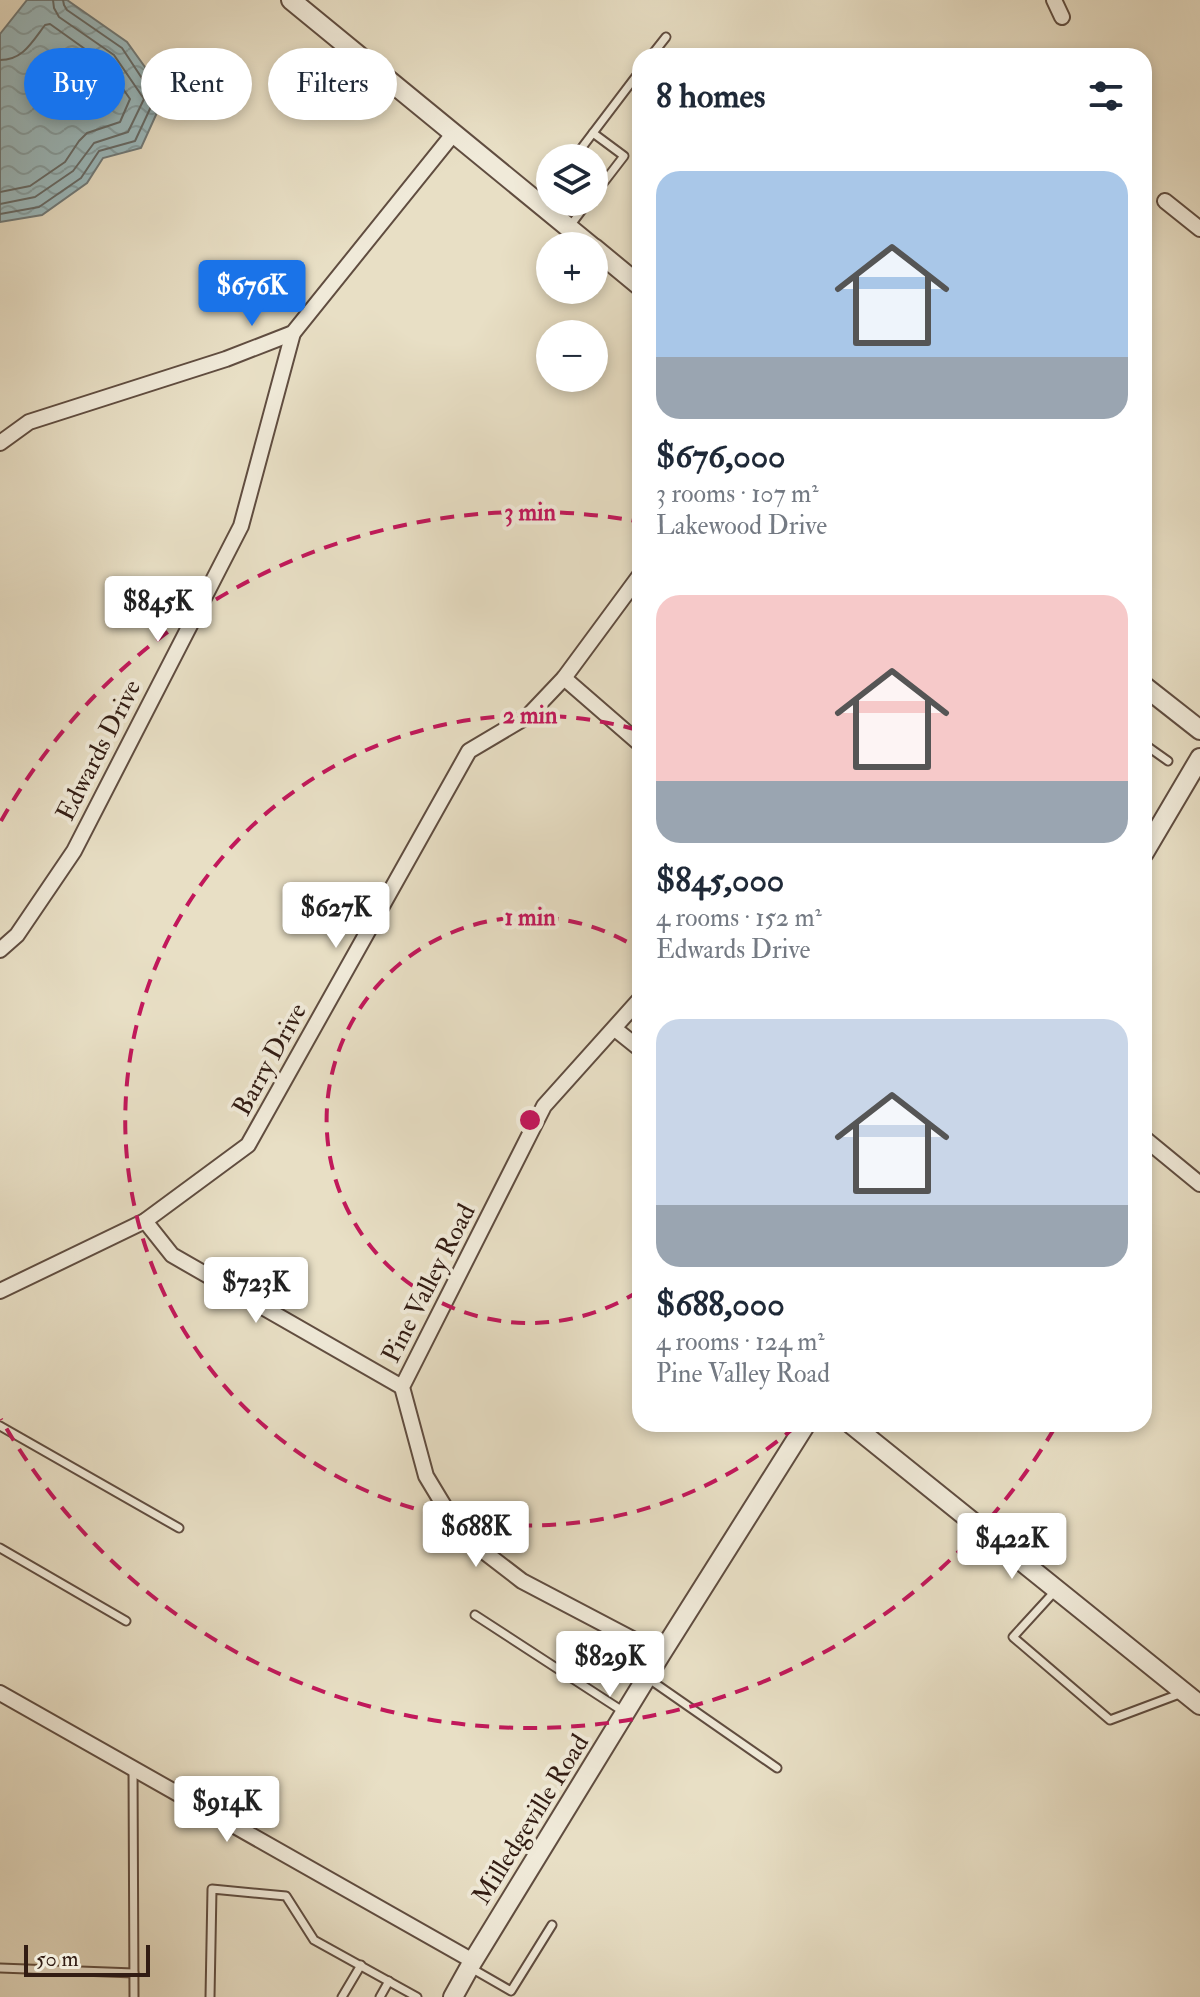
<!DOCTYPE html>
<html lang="en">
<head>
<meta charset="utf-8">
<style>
	:root { --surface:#fff; --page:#f2f2f3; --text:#1f2937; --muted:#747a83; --accent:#1a73e8 }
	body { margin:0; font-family:"IM FELL Double Pica",serif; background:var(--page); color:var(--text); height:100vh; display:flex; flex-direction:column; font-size:30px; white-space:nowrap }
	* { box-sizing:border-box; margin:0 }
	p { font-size:26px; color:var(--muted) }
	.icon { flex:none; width:44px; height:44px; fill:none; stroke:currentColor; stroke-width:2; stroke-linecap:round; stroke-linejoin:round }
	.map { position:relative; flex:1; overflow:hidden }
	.panel { position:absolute; left:632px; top:48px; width:520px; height:1384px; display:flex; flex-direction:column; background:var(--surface); border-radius:24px; box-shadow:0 4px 12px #0003 }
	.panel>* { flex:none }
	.guide { position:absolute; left:24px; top:48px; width:488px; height:72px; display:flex; gap:16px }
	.tools { position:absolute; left:536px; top:144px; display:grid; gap:16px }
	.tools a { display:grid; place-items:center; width:72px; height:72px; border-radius:50%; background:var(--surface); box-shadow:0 4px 12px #0003; font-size:40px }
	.scale { position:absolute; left:24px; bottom:20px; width:126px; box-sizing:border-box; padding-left:8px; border:4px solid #321c13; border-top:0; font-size:22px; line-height:28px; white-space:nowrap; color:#321c13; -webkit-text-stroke:6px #f0ead9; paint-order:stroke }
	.price { position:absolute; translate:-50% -68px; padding:0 18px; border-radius:8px; background:#fff; color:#222; font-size:26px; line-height:52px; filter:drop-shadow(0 2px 4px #0008) }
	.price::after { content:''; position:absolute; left:50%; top:48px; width:24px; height:18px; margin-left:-12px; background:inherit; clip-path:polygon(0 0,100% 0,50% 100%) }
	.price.active { background:var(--accent); color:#fff }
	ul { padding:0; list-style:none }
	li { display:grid; align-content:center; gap:16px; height:424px; padding:0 24px }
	li span { display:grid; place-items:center; height:248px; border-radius:24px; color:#555 }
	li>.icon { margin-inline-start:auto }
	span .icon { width:144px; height:144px; fill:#fffc; stroke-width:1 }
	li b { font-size:34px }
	h2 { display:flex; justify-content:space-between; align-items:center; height:96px; padding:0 24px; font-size:34px }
	.tag { padding:0 28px; border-radius:36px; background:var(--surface); box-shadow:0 4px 12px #0003; font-size:28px; line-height:72px }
	.tag.active { background:var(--accent); color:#fff }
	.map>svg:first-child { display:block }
	.water { fill:url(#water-waves); stroke:#717b7a; stroke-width:2 }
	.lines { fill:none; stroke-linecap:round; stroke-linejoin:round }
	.shore { stroke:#666b68; stroke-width:2 }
	.service-casing { stroke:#604d40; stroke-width:11 }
	.minor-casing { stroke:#604d40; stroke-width:18 }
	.tertiary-casing { stroke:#604d40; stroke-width:22 }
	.service { stroke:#f0ead9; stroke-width:7 }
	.minor { stroke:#f0ead9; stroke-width:14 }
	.tertiary { stroke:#f0ead9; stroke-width:18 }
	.ring { fill:none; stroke:#c2185b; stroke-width:4; stroke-dasharray:14 10 }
	.labels { text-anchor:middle; stroke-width:8; stroke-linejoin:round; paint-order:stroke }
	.street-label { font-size:26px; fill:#321c13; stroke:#f0ead9 }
	.centre { fill:#c2185b; stroke:#f0ead9; stroke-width:4 }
	.ring-label { font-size:24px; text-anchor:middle; font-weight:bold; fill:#c2185b; stroke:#f0ead9; stroke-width:8; stroke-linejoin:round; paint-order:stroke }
</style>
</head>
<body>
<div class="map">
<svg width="1200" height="1997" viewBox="0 0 1200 1997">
	<defs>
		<pattern id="water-waves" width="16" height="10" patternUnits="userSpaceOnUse" patternTransform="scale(2)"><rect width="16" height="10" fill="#9bbabe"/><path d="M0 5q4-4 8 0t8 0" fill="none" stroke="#869fa2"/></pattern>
	</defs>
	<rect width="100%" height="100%" fill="#e8dfc5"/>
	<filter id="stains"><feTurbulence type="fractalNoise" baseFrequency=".0025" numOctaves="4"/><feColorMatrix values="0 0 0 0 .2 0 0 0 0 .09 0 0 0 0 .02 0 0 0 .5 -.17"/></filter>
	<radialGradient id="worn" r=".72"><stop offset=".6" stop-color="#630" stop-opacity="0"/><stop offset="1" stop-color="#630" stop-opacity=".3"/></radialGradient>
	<!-- water -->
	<polygon class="water" points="27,0 67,0 127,42 165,95 141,148 103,158 87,183 42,215 0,222 0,34"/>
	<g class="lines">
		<!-- shore -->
		<g class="shore">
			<path d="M 0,60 C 23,60 32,42 45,25 L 50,24 L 106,64 L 130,99 L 120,122 L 87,133 L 79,141 L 65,162 L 30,186 L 0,192"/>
			<polyline points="0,204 35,197 73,171 94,143 128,132 144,99 114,55 59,17 54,8 53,0"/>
			<polyline points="0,214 39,207 81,178 99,151 135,141 155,98 122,48 67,10 64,5 63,0"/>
		</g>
		<defs>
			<g id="service">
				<polyline points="651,56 666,37"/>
				<polyline points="593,133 624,156 594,195"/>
				<polyline points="574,158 640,71"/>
				<polyline points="541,202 550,190"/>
				<polyline points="570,226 588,202"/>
				<polyline points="1144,744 1168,761"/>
				<polyline points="0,1426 179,1528"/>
				<polyline points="0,1548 126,1621"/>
				<polyline points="1056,1590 1013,1637 1110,1720 1182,1693"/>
				<polyline points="475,1615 624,1712"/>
				<polyline points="649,1679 777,1768"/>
				<polyline points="133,1768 134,1997"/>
				<polyline points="0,1968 134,1973"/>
				<polyline points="471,1968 511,1991 552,1925"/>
				<polyline points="210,1997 212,1889 286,1896 314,1940 417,1997"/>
				<polyline points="342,1997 361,1965"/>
				<polyline points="380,1997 389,1981"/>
			</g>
			<g id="minor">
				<polyline points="1054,0 1062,17"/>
				<polyline points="1165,201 1200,229"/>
				<polyline points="0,443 29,422 226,359 293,333 454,133"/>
				<polyline points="564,678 640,744"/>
				<polyline points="0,950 17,935 74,851 241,526 293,333"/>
				<polyline points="640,999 544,1106 402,1387 426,1476 461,1534 522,1581 661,1654"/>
				<polyline points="615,1029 640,1049"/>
				<polyline points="1144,1138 1200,1184"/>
				<polyline points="145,1221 172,1255 402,1387"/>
				<polyline points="0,1291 145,1221 248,1145 469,751 528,716 564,678 640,575"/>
				<polyline points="0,1693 473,1961"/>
			</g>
			<g id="tertiary">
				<polyline points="291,0 591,246"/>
				<polyline points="594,248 640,286"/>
				<polyline points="1144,686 1200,730"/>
				<polyline points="1144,853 1200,758"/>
				<polyline points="851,1424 1200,1705"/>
				<polyline points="453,1997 473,1961 661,1654 806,1424"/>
			</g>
		</defs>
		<!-- service casing -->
		<use href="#service" class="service-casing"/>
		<!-- minor casing -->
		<use href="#minor" class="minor-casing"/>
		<!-- tertiary casing -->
		<use href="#tertiary" class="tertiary-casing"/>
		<!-- service -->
		<use href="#service" class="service"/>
		<!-- minor -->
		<use href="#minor" class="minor"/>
		<!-- tertiary -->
		<use href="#tertiary" class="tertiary"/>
	</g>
	<!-- distance rings -->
	<g class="ring">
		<path d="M639 1291A203 203 0 1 1 639 949"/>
		<path d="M796 1426A405 405 0 1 1 638 730"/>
		<path d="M1054 1429A608 608 0 0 1 1 1419M1 821A608 608 0 0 1 636 521"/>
	</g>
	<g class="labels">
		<!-- street labels -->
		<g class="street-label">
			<text transform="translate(98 750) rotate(-63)" y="9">Edwards Drive</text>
			<text transform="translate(269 1059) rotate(-61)" y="9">Barry Drive</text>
			<text transform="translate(428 1283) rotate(-63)" y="9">Pine Valley Road</text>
			<text transform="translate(530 1819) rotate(-58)" y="9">Milledgeville Road</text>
		</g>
	</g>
	<circle cx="530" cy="1120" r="12" class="centre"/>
	<g class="ring-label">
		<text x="530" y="520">3 min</text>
		<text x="530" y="723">2 min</text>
		<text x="530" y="925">1 min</text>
	</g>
	<rect width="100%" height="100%" filter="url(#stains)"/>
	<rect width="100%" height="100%" fill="url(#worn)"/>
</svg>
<div class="tools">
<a><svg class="icon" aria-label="layers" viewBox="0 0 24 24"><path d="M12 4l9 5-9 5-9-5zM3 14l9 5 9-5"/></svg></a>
<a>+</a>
<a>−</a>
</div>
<div class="scale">50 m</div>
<b class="price active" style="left:252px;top:328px">$676K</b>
<b class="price" style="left:158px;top:644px">$845K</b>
<b class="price" style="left:336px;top:950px">$627K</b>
<b class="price" style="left:256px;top:1325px">$723K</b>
<b class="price" style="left:476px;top:1569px">$688K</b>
<b class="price" style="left:1012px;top:1581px">$422K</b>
<b class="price" style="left:610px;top:1699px">$829K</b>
<b class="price" style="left:227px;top:1844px">$914K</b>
<div class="guide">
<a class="tag active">Buy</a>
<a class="tag">Rent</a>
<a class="tag">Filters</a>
</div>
<section class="panel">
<h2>8 homes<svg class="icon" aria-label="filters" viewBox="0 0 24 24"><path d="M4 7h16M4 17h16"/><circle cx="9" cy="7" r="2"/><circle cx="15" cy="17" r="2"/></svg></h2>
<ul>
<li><span style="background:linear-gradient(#a9c7e8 75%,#9aa5b1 0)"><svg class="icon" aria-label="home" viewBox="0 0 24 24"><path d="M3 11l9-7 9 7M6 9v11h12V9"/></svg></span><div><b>$676,000</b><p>3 rooms · 107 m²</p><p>Lakewood Drive</p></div></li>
<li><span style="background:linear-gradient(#f6c9c9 75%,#9aa5b1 0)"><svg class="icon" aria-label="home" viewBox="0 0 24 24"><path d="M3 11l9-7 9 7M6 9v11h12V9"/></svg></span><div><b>$845,000</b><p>4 rooms · 152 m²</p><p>Edwards Drive</p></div></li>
<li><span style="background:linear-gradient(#c9d6e8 75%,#9aa5b1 0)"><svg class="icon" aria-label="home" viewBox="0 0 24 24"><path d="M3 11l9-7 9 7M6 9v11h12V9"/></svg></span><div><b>$688,000</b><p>4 rooms · 124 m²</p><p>Pine Valley Road</p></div></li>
</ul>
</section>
</div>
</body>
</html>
